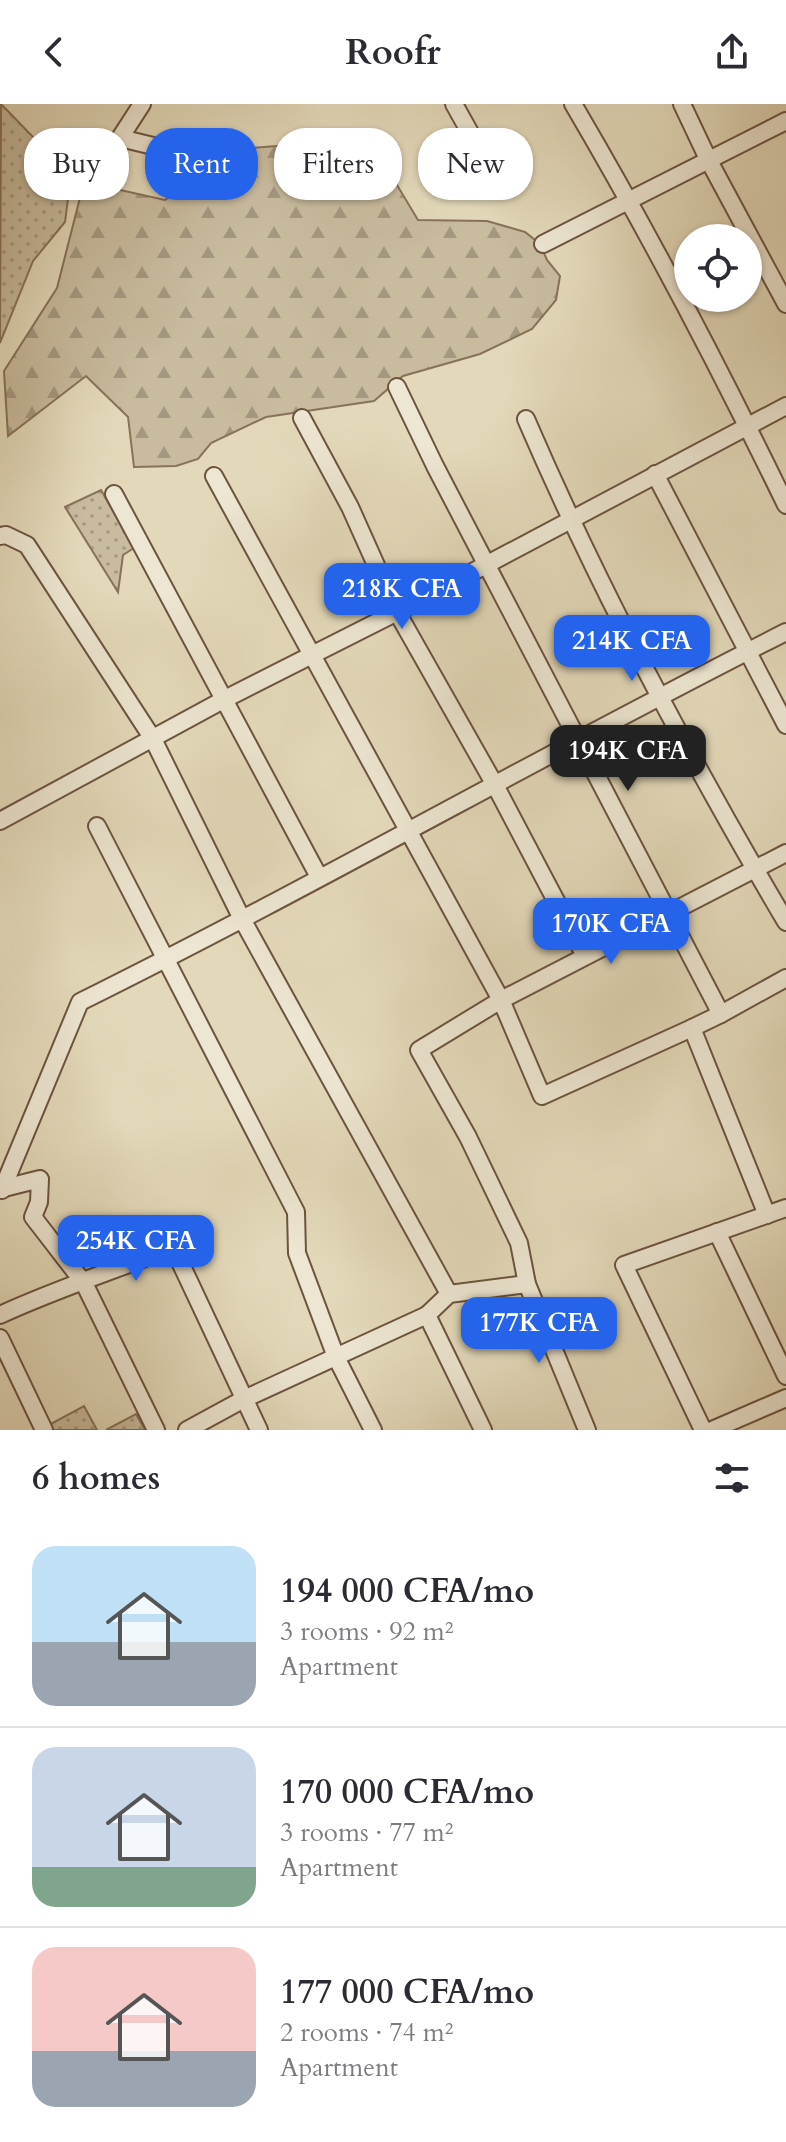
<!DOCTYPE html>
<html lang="en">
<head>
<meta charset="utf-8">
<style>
	:root { --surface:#fff; --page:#f2f2f3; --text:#2b2b33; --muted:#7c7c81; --line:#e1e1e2; --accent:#2563eb }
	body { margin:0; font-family:Cardo,serif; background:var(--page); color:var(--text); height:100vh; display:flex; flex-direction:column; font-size:30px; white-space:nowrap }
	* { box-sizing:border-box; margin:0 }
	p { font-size:26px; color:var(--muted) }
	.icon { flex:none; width:44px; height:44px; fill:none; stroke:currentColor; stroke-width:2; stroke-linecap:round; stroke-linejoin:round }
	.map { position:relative; height:1326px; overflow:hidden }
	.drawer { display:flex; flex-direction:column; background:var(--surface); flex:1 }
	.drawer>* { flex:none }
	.guide { position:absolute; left:24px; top:24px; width:738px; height:72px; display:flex; gap:16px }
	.tools { position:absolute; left:674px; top:120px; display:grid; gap:16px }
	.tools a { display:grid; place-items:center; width:88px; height:88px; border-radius:50%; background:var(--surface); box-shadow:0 2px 6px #0004; font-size:40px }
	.price { position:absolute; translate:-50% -68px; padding:0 18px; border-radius:16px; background:var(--accent); color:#fff; font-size:26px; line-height:52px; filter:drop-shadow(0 2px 4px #0008) }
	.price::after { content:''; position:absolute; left:50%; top:48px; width:24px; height:18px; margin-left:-12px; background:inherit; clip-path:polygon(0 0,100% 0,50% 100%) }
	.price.on { background:#222; color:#fff }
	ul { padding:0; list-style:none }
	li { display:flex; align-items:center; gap:24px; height:200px; padding:0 32px }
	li+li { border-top:2px solid var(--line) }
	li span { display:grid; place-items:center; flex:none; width:224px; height:160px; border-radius:24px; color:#555 }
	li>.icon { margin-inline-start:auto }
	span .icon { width:96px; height:96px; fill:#fffc; stroke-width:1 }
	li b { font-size:34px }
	h2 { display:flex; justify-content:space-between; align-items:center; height:96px; padding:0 32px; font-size:34px }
	.pill { padding:0 28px; border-radius:32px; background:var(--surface); box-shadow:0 2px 6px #0004; font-size:28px; line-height:72px }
	.pill.on { background:var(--accent); color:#fff }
	header { display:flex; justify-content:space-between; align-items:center; height:104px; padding:0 32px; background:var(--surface); font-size:36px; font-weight:800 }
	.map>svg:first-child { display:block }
	.green { fill:url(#green-dots); stroke:#87725a; stroke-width:2 }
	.forest { fill:url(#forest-firs); stroke:#87725a; stroke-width:2 }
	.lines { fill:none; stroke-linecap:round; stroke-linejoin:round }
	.minor-casing { stroke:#6d543f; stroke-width:20 }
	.minor { stroke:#ede6d2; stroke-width:16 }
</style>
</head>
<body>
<header><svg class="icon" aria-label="back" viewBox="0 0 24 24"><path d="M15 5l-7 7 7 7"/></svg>Roofr<svg class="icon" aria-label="share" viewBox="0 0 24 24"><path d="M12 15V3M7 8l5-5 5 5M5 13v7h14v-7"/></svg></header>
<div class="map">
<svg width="786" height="1326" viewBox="0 0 786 1326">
	<defs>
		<pattern id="green-dots" width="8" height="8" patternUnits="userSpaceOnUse" patternTransform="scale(2)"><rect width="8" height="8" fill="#c8bb9e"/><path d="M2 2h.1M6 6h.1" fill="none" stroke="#a49880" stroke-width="1.8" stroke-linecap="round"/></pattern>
		<pattern id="forest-firs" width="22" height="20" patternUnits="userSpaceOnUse" patternTransform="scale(2)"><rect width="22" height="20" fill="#c8bb9e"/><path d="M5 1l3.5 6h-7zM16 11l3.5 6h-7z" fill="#a49880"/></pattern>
	</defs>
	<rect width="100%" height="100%" fill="#e3d9ba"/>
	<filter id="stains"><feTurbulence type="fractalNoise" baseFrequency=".0025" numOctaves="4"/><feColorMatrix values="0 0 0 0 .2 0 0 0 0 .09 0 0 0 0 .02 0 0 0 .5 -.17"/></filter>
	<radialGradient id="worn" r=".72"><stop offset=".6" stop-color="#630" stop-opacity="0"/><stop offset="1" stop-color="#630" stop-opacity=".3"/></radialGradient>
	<!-- green -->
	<g class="green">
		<polygon points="1,0 71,72 65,118 33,157 0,239"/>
		<polygon points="101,386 134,444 123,451 118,488 65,403"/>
		<polygon points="84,1302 97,1326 52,1326 49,1321"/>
		<polygon points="136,1310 145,1326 106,1326"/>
	</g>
	<!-- forest -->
	<polygon class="forest" points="277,42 305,93 397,81 418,116 487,117 525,128 540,140 547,156 560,172 556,196 532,225 480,250 403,272 374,297 266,313 211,339 198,355 176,362 134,363 128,313 86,272 8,332 4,267 57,184 84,78 165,96 237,45"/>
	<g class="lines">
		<defs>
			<g id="minor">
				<polyline points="142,0 120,34 203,54"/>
				<polyline points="454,0 483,52"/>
				<path d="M 573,0 C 650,131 720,265 786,401"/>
				<polyline points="682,0 708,55 786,200"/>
				<polyline points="543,140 786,17"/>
				<polyline points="397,283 435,362 721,910 692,924 767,1111"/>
				<polyline points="302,314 350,403 397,508 495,681 585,852"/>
				<path d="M 526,315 C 600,487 691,657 786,818"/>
				<polyline points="655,370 786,621"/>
				<polyline points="214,372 501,896 542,992 692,924"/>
				<polyline points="114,390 319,773"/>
				<polyline points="0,432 6,431 27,441 153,635 242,815 449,1190"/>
				<polyline points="0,717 225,595 397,508 786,302"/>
				<polyline points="97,722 296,1108 297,1149 336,1253 373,1326"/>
				<polyline points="721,910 786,874"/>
				<polyline points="0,1085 40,1075 39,1098 33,1113 84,1179 156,1326"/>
				<path d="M 2,1086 L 80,898 C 318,780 549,647 786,528"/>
				<polyline points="717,1128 786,1272"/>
				<path d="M 0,1211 C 56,1185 116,1166 173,1143 L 259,1326"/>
				<polyline points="0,1234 44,1326"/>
				<polyline points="187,1326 244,1295 427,1211"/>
				<polyline points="483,1326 427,1211 449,1190 527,1180"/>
				<polyline points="587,1326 527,1180 519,1139 468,1033 419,946 501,896 786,749"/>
				<polyline points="703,1326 624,1161 786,1104"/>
				<polyline points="712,1326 786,1294"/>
			</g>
		</defs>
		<!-- minor casing -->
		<use href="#minor" class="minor-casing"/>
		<!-- minor -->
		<use href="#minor" class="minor"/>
	</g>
	<rect width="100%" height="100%" filter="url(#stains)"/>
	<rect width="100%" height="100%" fill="url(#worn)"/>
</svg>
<div class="tools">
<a><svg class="icon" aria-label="locate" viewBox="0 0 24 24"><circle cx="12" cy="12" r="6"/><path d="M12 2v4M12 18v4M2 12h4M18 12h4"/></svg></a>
</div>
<b class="price" style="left:402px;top:527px">218K CFA</b>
<b class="price" style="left:632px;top:579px">214K CFA</b>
<b class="price on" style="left:628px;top:689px">194K CFA</b>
<b class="price" style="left:611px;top:862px">170K CFA</b>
<b class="price" style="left:136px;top:1179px">254K CFA</b>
<b class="price" style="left:539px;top:1261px">177K CFA</b>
<div class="guide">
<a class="pill">Buy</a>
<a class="pill on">Rent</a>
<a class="pill">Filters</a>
<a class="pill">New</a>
</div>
</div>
<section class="drawer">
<h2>6 homes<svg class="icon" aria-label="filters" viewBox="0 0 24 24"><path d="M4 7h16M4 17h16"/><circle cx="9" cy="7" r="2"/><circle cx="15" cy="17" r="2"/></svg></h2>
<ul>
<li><span style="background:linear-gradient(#bfe0f5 60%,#9aa5b1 0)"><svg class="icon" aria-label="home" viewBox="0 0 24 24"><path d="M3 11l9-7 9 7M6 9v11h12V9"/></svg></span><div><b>194 000 CFA/mo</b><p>3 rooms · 92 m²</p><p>Apartment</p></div></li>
<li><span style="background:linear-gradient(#c9d6e8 75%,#7fa58c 0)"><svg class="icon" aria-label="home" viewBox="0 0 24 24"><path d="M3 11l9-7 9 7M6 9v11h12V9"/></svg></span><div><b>170 000 CFA/mo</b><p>3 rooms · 77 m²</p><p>Apartment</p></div></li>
<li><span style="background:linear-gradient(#f6c9c9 65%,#9aa5b1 0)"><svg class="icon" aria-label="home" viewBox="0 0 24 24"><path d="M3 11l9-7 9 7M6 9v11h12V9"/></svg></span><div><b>177 000 CFA/mo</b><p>2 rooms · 74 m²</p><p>Apartment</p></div></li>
</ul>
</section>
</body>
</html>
